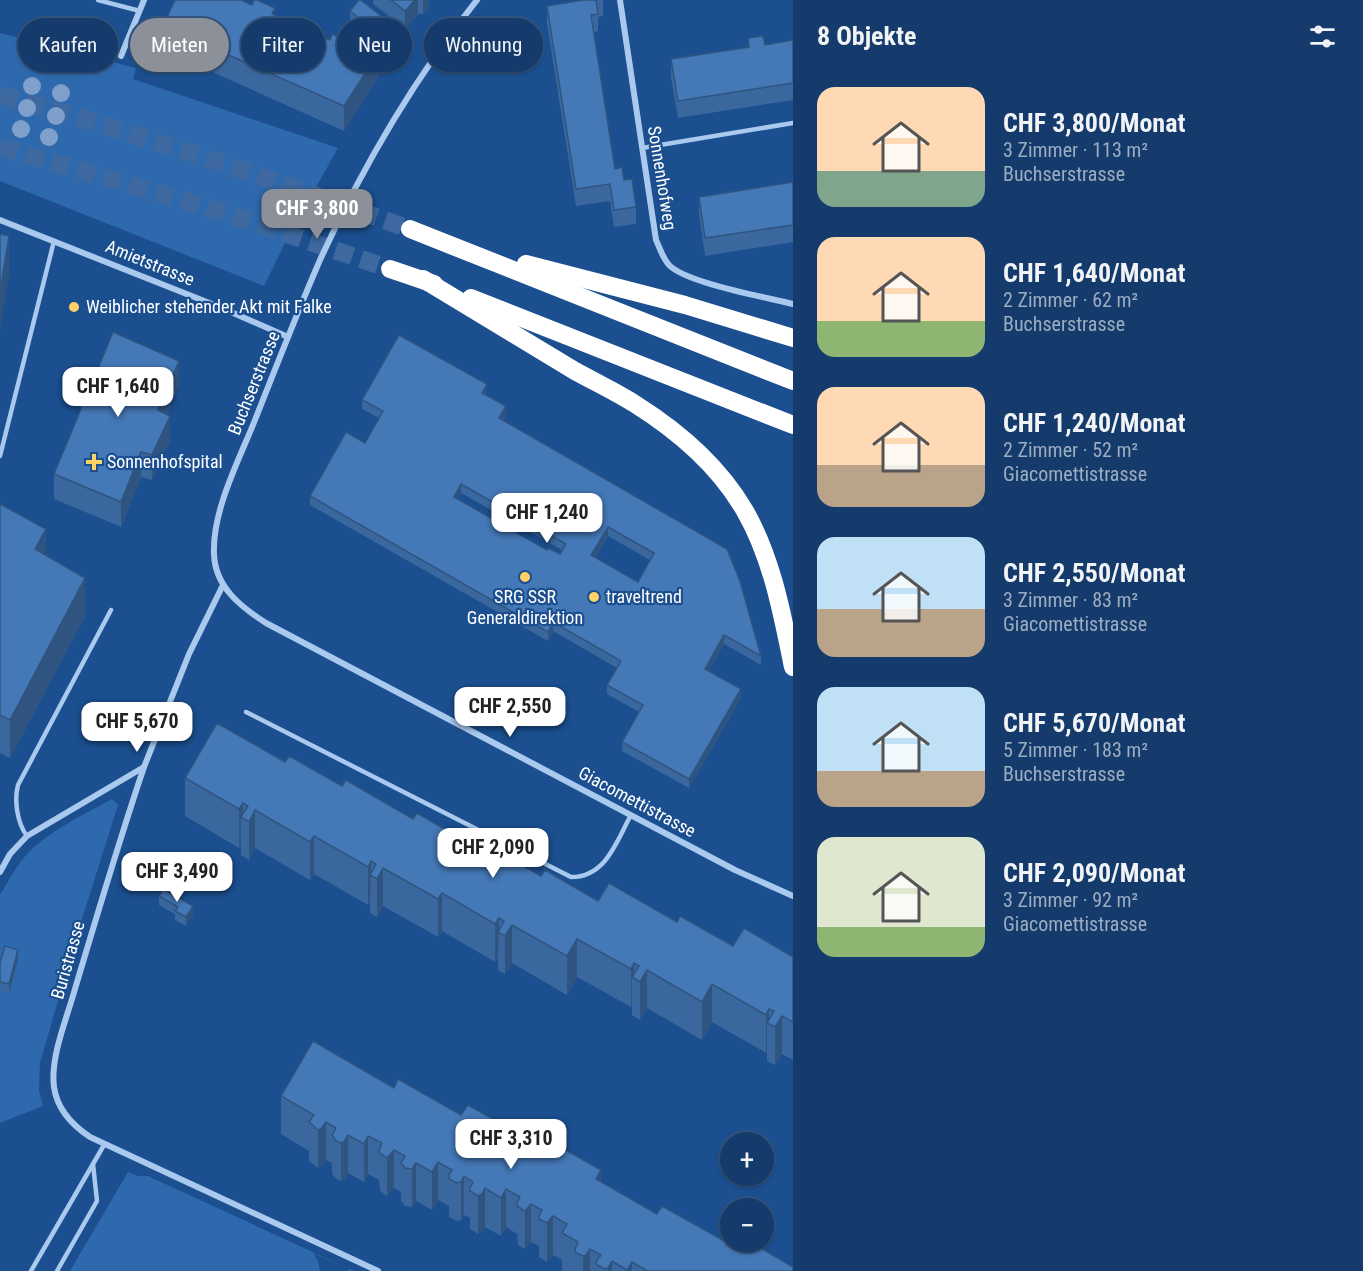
<!DOCTYPE html>
<html lang="de">
<head>
<meta charset="utf-8">
<style>
	:root { --surface:#143b6b; --page:#1d4271; --text:#f1f3f6; --muted:#9dadc1; --line:#33557e; --accent:#8c9099 }
	body { margin:0; font-family:"Roboto Condensed",sans-serif; background:var(--page); color:var(--text); height:100vh; display:flex; flex-direction:column; font-size:22px; white-space:nowrap }
	* { box-sizing:border-box; margin:0 }
	p { font-size:20px; color:var(--muted) }
	.icon { flex:none; width:33px; height:33px; fill:none; stroke:currentColor; stroke-width:2; stroke-linecap:round; stroke-linejoin:round }
	.map { position:relative; flex:1; overflow:hidden }
	.details { display:flex; flex-direction:column; background:var(--surface); width:570px }
	.details>* { flex:none }
	.hud { position:absolute; left:18px; top:18px; width:570px; height:54px; display:flex; gap:12px }
	.controls { position:absolute; left:720px; top:1132px; display:grid; gap:12px }
	.controls a { display:grid; place-items:center; width:54px; height:54px; border-radius:50%; background:var(--surface); box-shadow:0 2px 4px #0004,0 0 0 2px var(--line); font-size:30px }
	.price { position:absolute; translate:-50% -51px; padding:0 14px; border-radius:12px; background:#fff; color:#222; font-size:20px; line-height:39px; filter:drop-shadow(0 2px 3px #0008) }
	.price::after { content:''; position:absolute; left:50%; top:36px; width:18px; height:14px; margin-left:-9px; background:inherit; clip-path:polygon(0 0,100% 0,50% 100%) }
	.price.current { background:var(--accent); color:#fff }
	ul { padding:0; list-style:none }
	li { display:flex; align-items:center; gap:18px; height:150px; padding:0 24px }
	li span { display:grid; place-items:center; flex:none; width:168px; height:120px; border-radius:18px; color:#555 }
	li>.icon { margin-inline-start:auto }
	span .icon { width:72px; height:72px; fill:#fffc; stroke-width:1 }
	li b { font-size:26px }
	h2 { display:flex; justify-content:space-between; align-items:center; height:72px; padding:0 24px; font-size:26px }
	.tag { padding:0 21px; border-radius:27px; background:var(--surface); box-shadow:0 2px 4px #0004,0 0 0 2px var(--line); font-size:21px; line-height:54px }
	.tag.current { background:var(--accent); color:#fff }
	main { display:flex; flex:1; min-height:0 }
	.map>svg:first-child { display:block }
	.green { fill:#2e69ad }
	.lines { fill:none; stroke-linecap:round; stroke-linejoin:round }
	.highway-tunnel { stroke:#3d69a0; stroke-width:18; stroke-dasharray:18 9; stroke-linecap:butt }
	.lane { stroke:#a9c9ee; stroke-width:4.5 }
	.street { stroke:#a9c9ee; stroke-width:6 }
	.highway { stroke:#fff; stroke-width:18 }
	.tree { fill:#7ea0ca }
	.wall { fill:#3a679d; fill-rule:evenodd }
	.shaded-wall { fill:#305480 }
	.building { fill:#4478b7; stroke:#305480; stroke-width:1.5; fill-rule:evenodd }
	.poi-dot { fill:#ffd166; stroke:#1b4f8f; stroke-width:2 }
	.labels { text-anchor:middle; stroke-width:4.5; stroke-linejoin:round; paint-order:stroke }
	.street-label { font-size:18px; fill:#fff; stroke:#1b4f8f }
	.poi-label { font-size:18px; fill:#fff; stroke:#1b4f8f; text-anchor:start }
</style>
</head>
<body>
<main>
<div class="map">
<svg width="793" height="1271" viewBox="0 0 793 1271">
	<rect width="100%" height="100%" fill="#1b4f8f"/>
	<!-- green -->
	<g class="green">
		<polygon points="0,33 136,68 133,79 338,148 286,241 264,286 0,181"/>
		<path d="M 112,799 L 118,805 L 77,935 L 40,1063 L 39,1090 L 43,1106 L 0,1123 L 0,895 C 9,880 17,864 29,852 C 50,831 86,813 112,799 Z"/>
		<polygon points="128,1172 138,1176 148,1176 354,1271 348,1271 349,1269 313,1253 318,1261 320,1271 70,1271"/>
	</g>
	<g class="lines">
		<!-- highway-tunnel -->
		<g class="highway-tunnel">
			<path d="M 0,95 C 139,133 275,181 410,229"/>
			<polyline points="0,147 220,211 390,269"/>
		</g>
		<!-- lane -->
		<g class="lane">
			<polyline points="98,0 140,11"/>
			<polyline points="642,148 793,123"/>
			<polyline points="0,456 54,241"/>
			<path d="M 246,712 L 571,877 C 606,877 616,842 631,815"/>
			<path d="M 27,836 C 17,823 14,800 18,785 L 111,610"/>
			<polyline points="31,1271 93,1164"/>
			<polyline points="57,1271 97,1201 93,1164 104,1145"/>
		</g>
		<!-- street -->
		<g class="street">
			<path d="M 477,0 C 414,79 362,168 320,260 C 297,313 276,367 255,420 C 239,460 212,511 214,554 C 215,587 241,607 266,623 L 735,870 L 793,896"/>
			<path d="M 620,0 L 656,240 C 660,248 662,257 669,265 C 686,283 766,297 793,304"/>
			<polyline points="121,56 144,0"/>
			<polyline points="0,220 222,308 288,337"/>
			<path d="M 144,767 C 119,841 97,915 75,989 C 67,1018 50,1057 54,1087 C 57,1109 72,1125 90,1137 L 378,1271"/>
			<polyline points="0,872 10,854 27,836 144,767 189,654 223,585"/>
		</g>
		<!-- highway -->
		<g class="highway">
			<polyline points="410,229 793,381"/>
			<polyline points="526,264 685,305 793,338"/>
			<polyline points="390,269 434,284"/>
			<path d="M 423,279 C 474,310 524,340 575,371 C 595,382 616,392 635,404 C 678,431 719,466 745,511 C 772,558 782,613 793,667"/>
			<polyline points="471,298 793,425"/>
		</g>
	</g>
	<!-- trees -->
	<g class="tree">
		<circle cx="32" cy="86" r="9"/>
		<circle cx="61" cy="93" r="9"/>
		<circle cx="27" cy="108" r="9"/>
		<circle cx="56" cy="116" r="9"/>
		<circle cx="21" cy="129" r="9"/>
		<circle cx="49" cy="137" r="9"/>
	</g>
	<!-- wall -->
	<g class="wall">
		<polygon points="373,0 429,0 428,11 423,14 418,14 405,28 373,4"/>
		<polygon points="581,0 603,0 603,16 598,17 598,31 594,32 615,169 624,180 636,207 636,224 614,227 610,201 576,206 547,24 547,6 581,1"/>
		<polygon points="350,11 386,29 380,37 386,65 344,131 163,50 163,26 275,15 330,40 351,43 361,28 350,20"/>
		<polygon points="748,38 765,45 793,40 793,100 678,118 671,77 671,59 748,47"/>
		<polygon points="793,182 793,242 705,256 699,214 699,197"/>
		<polygon points="179,385 167,414 170,440 152,480 141,477 121,527 54,499 54,474 80,412 80,396"/>
		<path d="M 487,393 L 486,395 L 506,415 L 503,421 L 727,549 L 761,656 L 761,665 L 724,644 L 709,671 L 741,698 L 689,788 L 622,751 L 622,742 L 639,712 L 607,694 L 607,685 L 617,668 L 553,631 L 548,641 L 310,505 L 310,496 L 365,443 L 379,418 L 362,409 L 362,400 ZM 461,493 L 562,550 L 560,554 L 547,550 L 458,499 ZM 608,536 L 650,560 L 638,582 L 595,558 Z"/>
		<polygon points="0,504 46,556 85,616 10,758 0,753"/>
		<polygon points="285,762 342,786 541,876 598,901 677,922 733,946 793,957 793,1060 782,1054 775,1065 767,1061 767,1051 766,1053 712,1022 702,1040 647,1008 640,1020 632,1015 632,1005 631,1007 577,977 567,995 512,963 505,974 498,970 498,958 495,962 442,931 438,937 383,906 377,917 370,913 370,901 368,905 314,874 310,880 255,848 249,860 241,855 241,844 239,848 185,816 185,778"/>
		<polygon points="159,896 193,915 186,926 175,920 175,914 159,905"/>
		<polygon points="18,959 9,993 0,991 0,962"/>
		<polygon points="394,1088 461,1115 601,1182 657,1214 793,1271 562,1271 562,1260 553,1255 547,1262 539,1257 539,1246 531,1242 525,1249 518,1245 517,1234 506,1227 501,1236 485,1227 482,1232 478,1234 470,1229 470,1218 464,1215 461,1220 457,1221 449,1217 449,1206 438,1200 432,1210 416,1201 412,1207 405,1206 401,1201 401,1192 394,1188 387,1196 380,1191 379,1180 368,1174 364,1182 348,1173 344,1180 341,1181 336,1179 332,1174 332,1163 326,1160 321,1167 318,1168 309,1161 309,1151 281,1134 281,1096"/>
	</g>
	<!-- shaded-wall -->
	<g class="shaded-wall">
		<polygon points="415,0 418,0 418,14 405,28 405,11"/>
		<polygon points="423,0 429,0 428,11 423,14"/>
		<polygon points="386,20 386,29 377,41 377,32"/>
		<polygon points="386,41 386,65 344,131 344,106"/>
		<polygon points="9,236 9,274 0,330 0,292"/>
		<polygon points="179,361 179,385 158,435 158,410"/>
		<polygon points="487,384 487,393 482,402 482,393"/>
		<polygon points="506,406 506,415 499,427 499,418"/>
		<polygon points="170,416 170,440 152,480 152,455"/>
		<polygon points="141,452 141,477 121,527 121,502"/>
		<polygon points="461,484 461,493 454,506 454,497"/>
		<polygon points="608,527 608,536 591,564 591,555"/>
		<polygon points="46,529 46,567 35,549"/>
		<polygon points="85,578 85,616 10,758 10,720"/>
		<polygon points="553,622 553,631 548,641 548,632"/>
		<polygon points="724,635 724,644 705,678 705,669"/>
		<polygon points="741,689 741,698 689,788 689,779"/>
		<polygon points="243,803 243,818 241,817 241,844 239,848 239,809"/>
		<polygon points="255,810 255,848 249,860 249,822"/>
		<polygon points="314,836 314,874 310,880 310,842"/>
		<polygon points="371,861 370,901 368,905 368,867"/>
		<polygon points="383,868 383,906 377,917 377,879"/>
		<polygon points="442,893 442,931 438,937 438,899"/>
		<polygon points="193,906 193,915 186,926 186,917"/>
		<polygon points="499,918 498,958 495,962 495,924"/>
		<polygon points="512,925 512,963 505,974 505,936"/>
		<polygon points="577,939 577,977 567,995 567,956"/>
		<polygon points="18,950 18,959 9,993 9,984"/>
		<polygon points="634,963 634,978 632,977 632,1005 631,1007 631,969"/>
		<polygon points="647,970 647,1008 640,1020 640,982"/>
		<polygon points="712,984 712,1022 702,1040 702,1002"/>
		<polygon points="769,1009 769,1024 767,1023 767,1051 766,1053 766,1015"/>
		<polygon points="782,1016 782,1054 775,1065 775,1027"/>
		<polygon points="326,1122 326,1160 321,1167 318,1168 318,1130"/>
		<polygon points="348,1135 348,1173 344,1180 341,1181 341,1143"/>
		<polygon points="368,1136 368,1174 364,1182 364,1144"/>
		<polygon points="394,1150 394,1188 387,1196 387,1158"/>
		<polygon points="438,1162 438,1200 432,1210 432,1172"/>
		<polygon points="416,1163 416,1201 412,1207 412,1169"/>
		<polygon points="601,1170 601,1208 596,1179"/>
		<polygon points="464,1176 464,1215 461,1220 461,1182"/>
		<polygon points="485,1188 485,1227 482,1232 478,1234 478,1196"/>
		<polygon points="506,1189 506,1227 501,1236 501,1198"/>
		<polygon points="531,1204 531,1242 525,1249 525,1211"/>
		<polygon points="553,1216 553,1255 547,1262 547,1223"/>
		<polygon points="590,1249 590,1271 583,1271 583,1256"/>
		<polygon points="612,1261 612,1271 608,1271 608,1268"/>
		<polygon points="632,1262 632,1271 627,1271 627,1270"/>
	</g>
	<!-- building -->
	<g class="building">
		<polygon points="175,0 241,0 252,5 254,0 257,0 275,8 272,14 291,23 294,17 314,26 311,32 330,40 332,34 351,43 364,24 386,41 344,106 163,26"/>
		<polygon points="359,0 361,0 386,20 377,32 350,11"/>
		<polygon points="391,0 415,0 405,11"/>
		<polygon points="583,0 596,0 598,14 591,15 615,169 622,167 624,180 632,179 636,207 614,210 610,184 576,189 547,6"/>
		<polygon points="763,36 765,45 793,40 793,83 678,101 671,59 749,47 748,38"/>
		<polygon points="793,182 793,225 705,238 699,197"/>
		<polygon points="0,234 9,236 0,292"/>
		<polygon points="113,332 179,361 158,410 170,416 152,455 141,452 121,502 54,474 81,409 80,396 87,381 95,376"/>
		<path d="M 399,335 L 487,384 L 482,393 L 506,406 L 499,418 L 727,549 L 740,581 L 761,656 L 724,635 L 705,669 L 741,689 L 689,779 L 622,742 L 643,705 L 607,685 L 621,661 L 553,622 L 548,632 L 310,496 L 346,432 L 365,443 L 383,411 L 362,400 ZM 461,484 L 566,544 L 560,554 L 548,548 L 547,550 L 454,497 ZM 608,527 L 654,553 L 638,582 L 591,555 Z"/>
		<polygon points="0,504 46,529 35,549 85,578 10,720 0,715"/>
		<polygon points="217,723 285,762 289,756 342,786 346,780 413,819 417,813 470,844 474,838 541,876 545,870 598,901 609,883 677,922 680,916 733,946 744,928 793,957 793,1022 782,1016 775,1027 767,1023 774,1011 769,1009 766,1015 712,984 702,1002 647,970 640,982 632,977 639,966 634,963 631,969 577,939 567,956 512,925 505,936 498,932 504,921 499,918 495,924 442,893 438,899 383,868 377,879 370,875 376,864 371,861 368,867 314,836 310,842 255,810 249,822 241,817 248,806 243,803 239,809 185,778"/>
		<polygon points="163,889 193,906 186,917 175,911 178,907 159,896"/>
		<polygon points="5,946 18,950 9,984 0,982 0,962"/>
		<polygon points="313,1041 394,1088 398,1079 461,1115 468,1105 531,1141 536,1133 601,1170 596,1179 657,1214 662,1206 726,1242 730,1233 730,1242 750,1242 793,1267 793,1271 646,1271 646,1270 632,1262 627,1270 612,1261 608,1268 605,1269 597,1265 596,1262 601,1255 590,1249 586,1255 583,1256 575,1252 575,1249 578,1242 562,1233 567,1224 553,1216 547,1223 539,1219 539,1216 542,1210 531,1204 525,1211 518,1207 517,1203 520,1197 506,1189 501,1198 485,1188 482,1194 478,1196 470,1191 470,1188 473,1182 464,1176 461,1182 457,1183 449,1179 449,1175 452,1170 438,1162 432,1172 416,1163 412,1169 405,1168 401,1163 405,1156 394,1150 387,1158 380,1153 379,1150 382,1143 368,1136 364,1144 348,1135 344,1142 341,1143 336,1141 332,1135 336,1128 326,1122 321,1129 318,1130 309,1122 314,1115 281,1096"/>
	</g>
	<!-- markers -->
	<g class="poi-dot">
		<circle cx="74" cy="307" r="6"/>
		<path d="M91 453h6v6h6v6h-6v6h-6v-6h-6v-6h6z"/>
		<circle cx="525" cy="577" r="6"/>
		<circle cx="594" cy="597" r="6"/>
	</g>
	<g class="labels">
		<!-- street labels -->
		<g class="street-label">
			<text transform="translate(662 178) rotate(81)" y="6">Sonnenhofweg</text>
			<text transform="translate(150 263) rotate(22)" y="6">Amietstrasse</text>
			<text transform="translate(254 383) rotate(-68)" y="6">Buchserstrasse</text>
			<text transform="translate(637 802) rotate(28)" y="6">Giacomettistrasse</text>
			<text transform="translate(68 960) rotate(-74)" y="6">Buristrasse</text>
		</g>
		<!-- poi labels -->
		<g class="poi-label">
			<text x="86" y="313">Weiblicher stehender Akt mit Falke</text>
			<text x="107" y="468">Sonnenhofspital</text>
			<text x="525" y="603" text-anchor="middle">SRG SSR<tspan x="525" dy="21">Generaldirektion</tspan></text>
			<text x="606" y="603">traveltrend</text>
		</g>
	</g>
</svg>
<div class="controls">
<a>+</a>
<a>−</a>
</div>
<b class="price current" style="left:317px;top:240px">CHF 3,800</b>
<b class="price" style="left:118px;top:418px">CHF 1,640</b>
<b class="price" style="left:547px;top:544px">CHF 1,240</b>
<b class="price" style="left:510px;top:738px">CHF 2,550</b>
<b class="price" style="left:137px;top:753px">CHF 5,670</b>
<b class="price" style="left:493px;top:879px">CHF 2,090</b>
<b class="price" style="left:177px;top:903px">CHF 3,490</b>
<b class="price" style="left:511px;top:1170px">CHF 3,310</b>
<div class="hud">
<a class="tag">Kaufen</a>
<a class="tag current">Mieten</a>
<a class="tag">Filter</a>
<a class="tag">Neu</a>
<a class="tag">Wohnung</a>
</div>
</div>
<section class="details">
<h2>8 Objekte<svg class="icon" aria-label="filters" viewBox="0 0 24 24"><path d="M4 7h16M4 17h16"/><circle cx="9" cy="7" r="2"/><circle cx="15" cy="17" r="2"/></svg></h2>
<ul>
<li><span style="background:linear-gradient(#ffd9b3 70%,#7fa58c 0)"><svg class="icon" aria-label="home" viewBox="0 0 24 24"><path d="M3 11l9-7 9 7M6 9v11h12V9"/></svg></span><div><b>CHF 3,800/Monat</b><p>3 Zimmer · 113 m²</p><p>Buchserstrasse</p></div></li>
<li><span style="background:linear-gradient(#ffd9b3 70%,#8fb573 0)"><svg class="icon" aria-label="home" viewBox="0 0 24 24"><path d="M3 11l9-7 9 7M6 9v11h12V9"/></svg></span><div><b>CHF 1,640/Monat</b><p>2 Zimmer · 62 m²</p><p>Buchserstrasse</p></div></li>
<li><span style="background:linear-gradient(#ffd9b3 65%,#b9a48a 0)"><svg class="icon" aria-label="home" viewBox="0 0 24 24"><path d="M3 11l9-7 9 7M6 9v11h12V9"/></svg></span><div><b>CHF 1,240/Monat</b><p>2 Zimmer · 52 m²</p><p>Giacomettistrasse</p></div></li>
<li><span style="background:linear-gradient(#bfe0f5 60%,#b9a48a 0)"><svg class="icon" aria-label="home" viewBox="0 0 24 24"><path d="M3 11l9-7 9 7M6 9v11h12V9"/></svg></span><div><b>CHF 2,550/Monat</b><p>3 Zimmer · 83 m²</p><p>Giacomettistrasse</p></div></li>
<li><span style="background:linear-gradient(#bfe0f5 70%,#b9a48a 0)"><svg class="icon" aria-label="home" viewBox="0 0 24 24"><path d="M3 11l9-7 9 7M6 9v11h12V9"/></svg></span><div><b>CHF 5,670/Monat</b><p>5 Zimmer · 183 m²</p><p>Buchserstrasse</p></div></li>
<li><span style="background:linear-gradient(#dfe7d0 75%,#8fb573 0)"><svg class="icon" aria-label="home" viewBox="0 0 24 24"><path d="M3 11l9-7 9 7M6 9v11h12V9"/></svg></span><div><b>CHF 2,090/Monat</b><p>3 Zimmer · 92 m²</p><p>Giacomettistrasse</p></div></li>
</ul>
</section>
</main>
</body>
</html>
